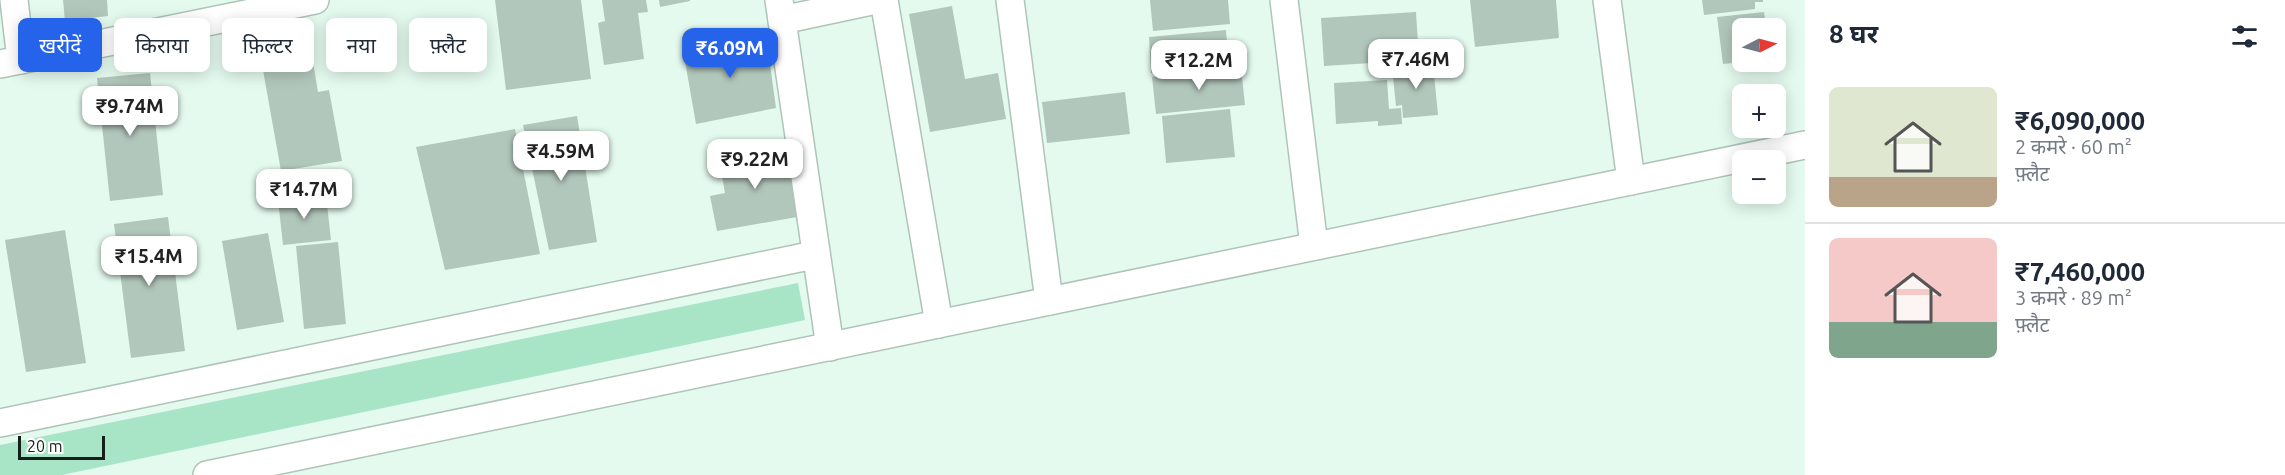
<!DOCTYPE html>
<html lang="hi">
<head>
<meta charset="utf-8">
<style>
	:root { --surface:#fff; --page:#f6f6f7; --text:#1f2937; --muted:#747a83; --line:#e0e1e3; --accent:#2563eb }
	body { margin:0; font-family:Ubuntu,"Noto Sans Devanagari",sans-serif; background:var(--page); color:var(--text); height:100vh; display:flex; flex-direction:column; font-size:22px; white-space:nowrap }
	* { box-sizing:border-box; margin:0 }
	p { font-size:20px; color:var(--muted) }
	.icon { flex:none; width:33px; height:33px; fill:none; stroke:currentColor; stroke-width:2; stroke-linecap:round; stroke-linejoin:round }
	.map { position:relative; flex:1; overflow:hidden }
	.panel { display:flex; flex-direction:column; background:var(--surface); width:480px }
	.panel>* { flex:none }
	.guide { position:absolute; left:18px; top:18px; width:570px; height:54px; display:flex; gap:12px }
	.needle { width:39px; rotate:84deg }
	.tools { position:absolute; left:1732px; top:18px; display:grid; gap:12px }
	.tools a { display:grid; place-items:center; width:54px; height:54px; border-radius:9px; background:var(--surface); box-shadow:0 3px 15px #0003; font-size:30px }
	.scale { position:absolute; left:18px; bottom:15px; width:87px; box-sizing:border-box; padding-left:6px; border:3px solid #161e1a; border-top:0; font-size:16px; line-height:21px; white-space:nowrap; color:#161e1a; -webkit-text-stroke:4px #fff; paint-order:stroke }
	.price { position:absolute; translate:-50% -51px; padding:0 14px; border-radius:12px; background:#fff; color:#222; font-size:20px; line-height:39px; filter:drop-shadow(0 2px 3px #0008) }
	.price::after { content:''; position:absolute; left:50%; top:36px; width:18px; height:14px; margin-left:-9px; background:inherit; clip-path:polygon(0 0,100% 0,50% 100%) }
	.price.on { background:var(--accent); color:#fff }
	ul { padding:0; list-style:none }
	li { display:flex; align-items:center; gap:18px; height:150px; padding:0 24px }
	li+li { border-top:2px solid var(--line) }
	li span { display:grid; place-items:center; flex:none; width:168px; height:120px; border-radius:9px; color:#555 }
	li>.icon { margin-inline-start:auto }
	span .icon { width:72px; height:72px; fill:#fffc; stroke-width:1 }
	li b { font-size:26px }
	h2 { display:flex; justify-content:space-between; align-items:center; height:72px; padding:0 24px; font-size:26px }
	.pill { padding:0 21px; border-radius:9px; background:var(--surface); box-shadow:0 3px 15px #0003; font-size:21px; line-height:54px }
	.pill.on { background:var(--accent); color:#fff }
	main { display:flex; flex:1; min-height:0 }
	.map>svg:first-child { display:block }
	.green { fill:#a8e5c7 }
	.building { fill:#b2c7bc }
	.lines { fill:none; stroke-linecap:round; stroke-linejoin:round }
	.street-casing { stroke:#afc4b9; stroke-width:30 }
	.street { stroke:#fff; stroke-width:27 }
</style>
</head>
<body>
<main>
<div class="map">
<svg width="1805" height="475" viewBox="0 0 1805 475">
	<rect width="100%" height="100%" fill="#e4faef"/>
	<!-- green -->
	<polygon class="green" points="798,283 805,320 62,475 0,475 0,445"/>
	<!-- building -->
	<g class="building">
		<polygon points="63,0 107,0 108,16 65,21"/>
		<polygon points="495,0 581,0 591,79 506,90"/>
		<polygon points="602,0 646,0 648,12 638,13 644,59 604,65 598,23 605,21"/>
		<polygon points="659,0 690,0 690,1 660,7"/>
		<polygon points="1150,0 1228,0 1230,24 1153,31"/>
		<polygon points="1470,0 1556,0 1559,38 1475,47"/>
		<polygon points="1702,0 1763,0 1763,2 1755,2 1755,9 1704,15"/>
		<polygon points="952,6 965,79 998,73 1006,119 930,132 909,14"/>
		<polygon points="1416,12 1419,60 1324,66 1321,18"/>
		<polygon points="1764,12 1766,28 1743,28 1743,62 1723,64 1717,17"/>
		<polygon points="1226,30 1229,66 1151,73 1149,37"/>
		<polygon points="766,35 776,108 696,124 683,50"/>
		<polygon points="311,50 318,92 329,90 342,161 281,171 261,59"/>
		<polygon points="1433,64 1438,115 1403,118 1402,105 1396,106 1392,67"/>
		<polygon points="1241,67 1245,105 1156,114 1152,77"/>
		<polygon points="150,73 163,195 110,201 97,78"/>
		<polygon points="1387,80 1389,109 1401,108 1402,124 1378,126 1378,121 1336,124 1334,83"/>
		<polygon points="1125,92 1130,134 1047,143 1042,102"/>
		<polygon points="1230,109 1235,157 1166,163 1162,116"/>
		<polygon points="577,116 597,242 549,250 523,125"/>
		<polygon points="515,129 540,254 445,270 416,147"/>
		<polygon points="787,146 797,217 717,231 710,196 725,193 719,159"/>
		<polygon points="326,195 331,240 283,245 278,200"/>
		<polygon points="168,217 185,351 131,358 114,224"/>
		<polygon points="65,230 86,363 26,372 5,240"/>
		<polygon points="268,233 284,322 237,330 222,241"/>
		<polygon points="338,242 346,324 304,329 296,246"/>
	</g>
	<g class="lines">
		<defs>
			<g id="street">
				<polyline points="14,0 21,60"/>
				<polyline points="779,0 830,347"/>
				<polyline points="884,0 939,324"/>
				<polyline points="1010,0 1049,301"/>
				<polyline points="1284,0 1314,246"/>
				<polyline points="1607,0 1631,181"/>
				<polyline points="782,20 876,0"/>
				<polyline points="0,64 315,0"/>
				<polyline points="0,423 814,255"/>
				<polyline points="207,475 1805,145"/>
			</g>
		</defs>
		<!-- street casing -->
		<use href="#street" class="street-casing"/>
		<!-- street -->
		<use href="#street" class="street"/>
	</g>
</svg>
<div class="tools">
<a><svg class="needle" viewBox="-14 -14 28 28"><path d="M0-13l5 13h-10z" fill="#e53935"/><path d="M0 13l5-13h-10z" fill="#747a83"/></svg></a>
<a>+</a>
<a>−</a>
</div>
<div class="scale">20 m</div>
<b class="price on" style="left:730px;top:79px">₹6.09M</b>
<b class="price" style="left:1416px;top:90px">₹7.46M</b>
<b class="price" style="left:1199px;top:91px">₹12.2M</b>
<b class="price" style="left:130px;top:137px">₹9.74M</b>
<b class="price" style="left:561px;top:182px">₹4.59M</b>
<b class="price" style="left:755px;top:190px">₹9.22M</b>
<b class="price" style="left:304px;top:220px">₹14.7M</b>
<b class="price" style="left:149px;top:287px">₹15.4M</b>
<div class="guide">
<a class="pill on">खरीदें</a>
<a class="pill">किराया</a>
<a class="pill">फ़िल्टर</a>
<a class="pill">नया</a>
<a class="pill">फ़्लैट</a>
</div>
</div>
<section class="panel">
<h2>8 घर<svg class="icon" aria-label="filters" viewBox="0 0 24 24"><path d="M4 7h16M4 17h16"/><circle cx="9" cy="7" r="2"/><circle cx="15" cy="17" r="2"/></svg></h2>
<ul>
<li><span style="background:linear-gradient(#dfe7d0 75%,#b9a48a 0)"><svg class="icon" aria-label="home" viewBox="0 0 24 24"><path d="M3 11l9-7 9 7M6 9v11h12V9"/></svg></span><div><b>₹6,090,000</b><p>2 कमरे · 60 m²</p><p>फ़्लैट</p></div></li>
<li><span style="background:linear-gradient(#f6c9c9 70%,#7fa58c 0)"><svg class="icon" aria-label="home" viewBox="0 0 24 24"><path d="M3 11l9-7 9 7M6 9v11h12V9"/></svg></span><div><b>₹7,460,000</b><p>3 कमरे · 89 m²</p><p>फ़्लैट</p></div></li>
</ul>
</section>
</main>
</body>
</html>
